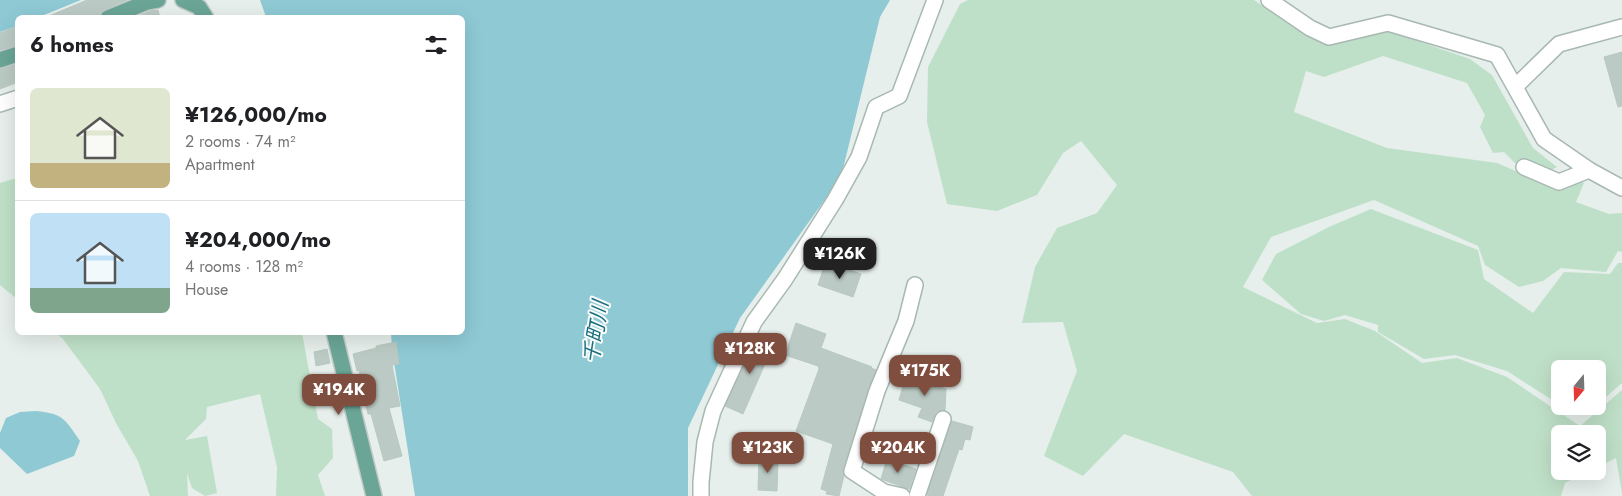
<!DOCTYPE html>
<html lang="en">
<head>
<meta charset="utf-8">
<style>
	:root { --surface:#fff; --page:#f2f2f2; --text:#202124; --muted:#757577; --line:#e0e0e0; --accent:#7f4e3f }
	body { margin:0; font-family:Jost,"Noto Sans JP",sans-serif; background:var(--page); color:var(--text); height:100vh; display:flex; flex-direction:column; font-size:19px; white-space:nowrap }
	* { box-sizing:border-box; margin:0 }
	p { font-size:16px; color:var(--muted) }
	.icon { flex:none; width:28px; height:28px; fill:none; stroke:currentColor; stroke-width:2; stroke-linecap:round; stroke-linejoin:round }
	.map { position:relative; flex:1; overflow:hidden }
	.sheet { position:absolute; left:15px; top:15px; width:450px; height:320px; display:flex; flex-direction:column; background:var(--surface); border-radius:8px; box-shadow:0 5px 20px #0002 }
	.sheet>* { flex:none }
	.needle { width:32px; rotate:199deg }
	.controls { position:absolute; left:1551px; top:360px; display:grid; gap:10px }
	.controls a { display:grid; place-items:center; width:55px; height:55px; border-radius:8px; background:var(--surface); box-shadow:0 5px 20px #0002; font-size:25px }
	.price { position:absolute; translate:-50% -42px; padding:0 11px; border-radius:10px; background:var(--accent); color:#fff; font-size:16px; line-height:32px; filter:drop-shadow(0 1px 2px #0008) }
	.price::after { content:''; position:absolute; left:50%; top:30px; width:15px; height:11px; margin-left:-8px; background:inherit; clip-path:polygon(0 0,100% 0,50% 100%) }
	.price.selected { background:#222; color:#fff }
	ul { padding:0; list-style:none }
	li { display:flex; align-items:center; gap:15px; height:125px; padding:0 15px }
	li+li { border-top:1px solid var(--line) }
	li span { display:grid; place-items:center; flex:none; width:140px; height:100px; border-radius:8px; color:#555 }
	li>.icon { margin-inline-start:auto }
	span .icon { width:60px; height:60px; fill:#fffc; stroke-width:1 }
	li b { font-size:21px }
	h2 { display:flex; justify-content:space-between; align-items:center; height:60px; padding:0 15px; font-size:21px }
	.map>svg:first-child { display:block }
	.green { fill:#bfe0c8 }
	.water { fill:#8ec9d4 }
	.building { fill:#bbcac4; stroke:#b8c9c2 }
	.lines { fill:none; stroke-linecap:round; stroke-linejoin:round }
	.minor-casing { stroke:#a8b8b2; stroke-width:18 }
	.major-casing { stroke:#c2cac8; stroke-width:18 }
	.minor { stroke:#fff; stroke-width:15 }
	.major { stroke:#6aa596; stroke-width:15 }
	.labels { text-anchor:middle; stroke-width:4; stroke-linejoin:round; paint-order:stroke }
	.water-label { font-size:21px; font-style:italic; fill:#1c6f80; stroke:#f7fbf9 }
</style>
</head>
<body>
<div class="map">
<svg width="1622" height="496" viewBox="0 0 1622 496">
	<rect width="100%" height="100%" fill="#e6efeb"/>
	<!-- green -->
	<g class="green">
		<polygon points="968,0 1254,0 1310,38 1328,45 1385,30 1470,59 1492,75 1533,148 1557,167 1550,171 1524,163 1515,163 1504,152 1493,153 1480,127 1485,115 1467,83 1383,56 1324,77 1306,71 1294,112 1387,148 1497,163 1560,190 1577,180 1584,183 1576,202 1609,214 1622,213 1622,252 1618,251 1606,272 1561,268 1543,281 1519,287 1485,265 1478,246 1374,200 1271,237 1243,287 1317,323 1345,319 1375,331 1422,363 1457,358 1507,377 1580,426 1622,390 1622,493 1616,458 1598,467 1598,434 1560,434 1560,471 1588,471 1565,483 1561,496 1252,496 1233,472 1124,434 1083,476 1044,456 1077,371 1063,322 1022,323 1035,267 1057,228 1097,213 1117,185 1081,141 1063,153 1037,195 997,211 947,204 927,122 928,67 960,4"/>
		<polygon points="17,178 17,299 0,285 0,183"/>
		<polygon points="1371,209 1478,250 1484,279 1533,313 1564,272 1610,274 1618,263 1622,263 1622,383 1598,404 1598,369 1560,369 1560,405 1507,371 1455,355 1424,359 1378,332 1378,325 1345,315 1324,321 1301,314 1262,280 1276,254 1331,226"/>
		<polygon points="56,333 302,333 318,419 332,429 333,458 318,475 325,496 276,496 277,467 260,394 207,407 206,419 185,440 207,436 217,493 205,496 192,488 187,473 188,496 150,496 138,461 116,423 100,389 63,339"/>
	</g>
	<!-- water -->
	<g class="water">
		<polygon points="0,0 81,0 39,17 18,18 17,26 0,32"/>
		<polygon points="260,0 890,0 880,17 841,177 740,318 688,428 688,496 415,496 392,349 391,333 462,332 462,18 266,17"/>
		<path d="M 36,411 C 64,414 65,419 80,441 L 74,456 L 27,474 L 0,448 L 0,433 L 6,418 L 20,412 Z"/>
	</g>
	<!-- building -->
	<g class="building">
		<polygon points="87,0 127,0 104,10 99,18 44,18"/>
		<polygon points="158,10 160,18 134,18 150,11"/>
		<polygon points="18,26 18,45 0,50 0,33"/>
		<polygon points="1622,52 1622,106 1618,107 1604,57"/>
		<polygon points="18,64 18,82 0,89 0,69"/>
		<polygon points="835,265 861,274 853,297 818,285 824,267 833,270"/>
		<polygon points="796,323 826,334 821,348 872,367 871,368 876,370 843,468 844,476 839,496 826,494 827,491 821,489 833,444 796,431 819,369 818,366 785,355"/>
		<polygon points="758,335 775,341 743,414 725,406"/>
		<polygon points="396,342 399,364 392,365 400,406 389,408 402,456 384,461 371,414 368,414 359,370 357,371 353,354 376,348 376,346"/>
		<polygon points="327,349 330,363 316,366 314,352"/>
		<polygon points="913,373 938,383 937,386 946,389 945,410 936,412 932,422 918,417 922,408 899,400 903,386 908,388"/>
		<polygon points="952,421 973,427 970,440 965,439 962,450 959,449 943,496 930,496 927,495"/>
		<polygon points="759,457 778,458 777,491 758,490"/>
		<polygon points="887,459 916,469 909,489 881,479"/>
	</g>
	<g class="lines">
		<defs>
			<g id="minor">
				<polyline points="1269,0 1310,28 1329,37 1388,23 1497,55 1544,139 1589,170 1622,188"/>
				<polyline points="1516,86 1559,44 1622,27"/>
				<polyline points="0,104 18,98"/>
				<polyline points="1524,167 1559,182 1589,170"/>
				<polyline points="701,496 701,482 705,442 713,411 754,322 785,279 835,200 859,157 876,107 899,96 935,0"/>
				<polyline points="902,496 884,492 852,471 877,391 906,321 915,285"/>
				<polyline points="917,496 943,419"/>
			</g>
			<g id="major">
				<polyline points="183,0 199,7 206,18"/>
				<polyline points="108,18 147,2 158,0"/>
				<polyline points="0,60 18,54"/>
				<polyline points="334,332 374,496"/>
			</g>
		</defs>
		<!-- minor casing -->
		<use href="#minor" class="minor-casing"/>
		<!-- major casing -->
		<use href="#major" class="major-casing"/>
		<!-- minor -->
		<use href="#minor" class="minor"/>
		<!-- major -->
		<use href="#major" class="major"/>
	</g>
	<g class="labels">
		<!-- water labels -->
		<g class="water-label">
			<text transform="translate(596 332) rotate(-81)" y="7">千町川</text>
		</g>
	</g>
</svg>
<div class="controls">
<a><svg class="needle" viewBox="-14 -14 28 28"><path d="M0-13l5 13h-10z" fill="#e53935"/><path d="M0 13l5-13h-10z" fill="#757577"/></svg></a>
<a><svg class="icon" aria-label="layers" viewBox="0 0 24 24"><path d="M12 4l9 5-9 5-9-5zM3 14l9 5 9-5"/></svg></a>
</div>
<b class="price selected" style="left:840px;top:280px">¥126K</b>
<b class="price" style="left:750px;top:375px">¥128K</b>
<b class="price" style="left:925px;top:397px">¥175K</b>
<b class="price" style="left:339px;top:416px">¥194K</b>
<b class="price" style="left:768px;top:474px">¥123K</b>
<b class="price" style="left:898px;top:474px">¥204K</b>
<section class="sheet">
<h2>6 homes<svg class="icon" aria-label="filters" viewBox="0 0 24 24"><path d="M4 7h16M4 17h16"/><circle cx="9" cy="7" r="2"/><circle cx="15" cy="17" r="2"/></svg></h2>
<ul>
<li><span style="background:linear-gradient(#dfe7d0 75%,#c2b280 0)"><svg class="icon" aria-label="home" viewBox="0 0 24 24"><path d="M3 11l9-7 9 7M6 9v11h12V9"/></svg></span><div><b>¥126,000/mo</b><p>2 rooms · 74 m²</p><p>Apartment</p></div></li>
<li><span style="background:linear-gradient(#bfe0f5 75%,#7fa58c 0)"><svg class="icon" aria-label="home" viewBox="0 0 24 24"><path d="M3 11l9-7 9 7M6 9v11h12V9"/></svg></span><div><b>¥204,000/mo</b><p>4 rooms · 128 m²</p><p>House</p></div></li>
</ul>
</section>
</div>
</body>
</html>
